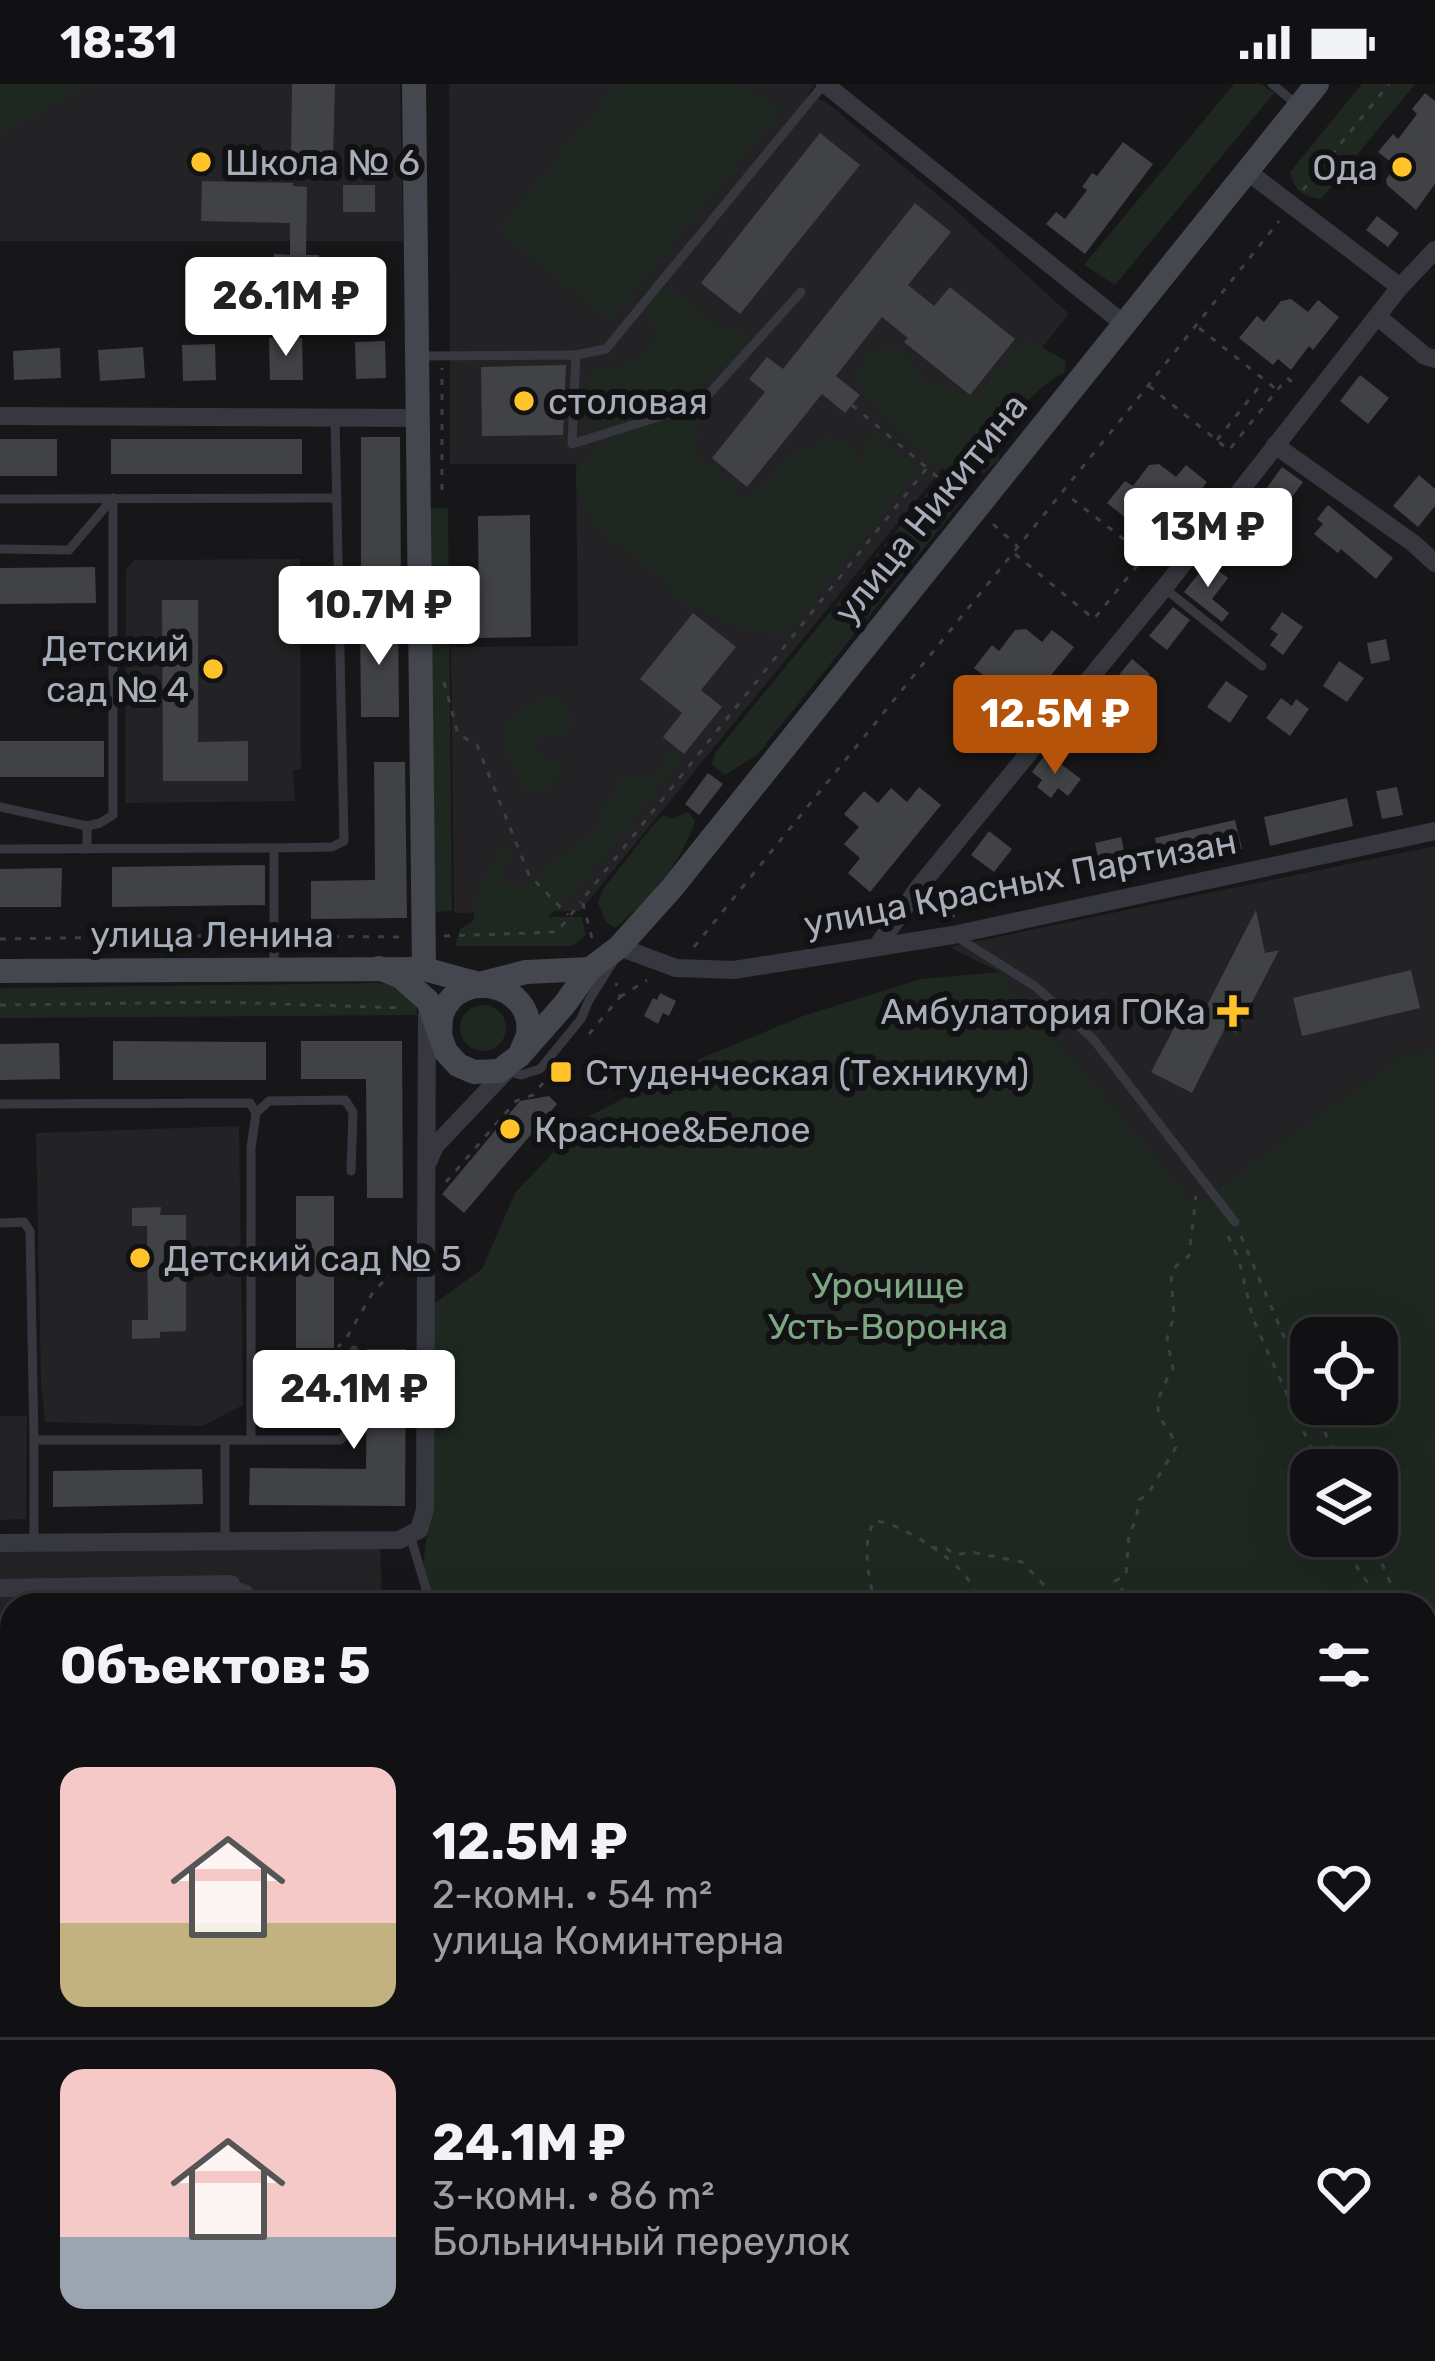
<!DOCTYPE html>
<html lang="ru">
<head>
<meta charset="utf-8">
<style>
	:root { --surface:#111113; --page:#1e1f21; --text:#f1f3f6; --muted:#9c9da0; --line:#303133; --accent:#b45309 }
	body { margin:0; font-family:Rubik,sans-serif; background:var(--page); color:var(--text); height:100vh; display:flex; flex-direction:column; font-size:45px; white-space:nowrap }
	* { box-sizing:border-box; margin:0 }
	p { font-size:39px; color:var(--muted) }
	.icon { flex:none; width:66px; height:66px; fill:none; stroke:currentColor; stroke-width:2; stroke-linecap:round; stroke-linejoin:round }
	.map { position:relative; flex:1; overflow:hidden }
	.side { position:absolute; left:0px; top:1509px; width:1437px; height:768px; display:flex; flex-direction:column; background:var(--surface); border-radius:36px 36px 0 0; box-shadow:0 12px 48px #0002,0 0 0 3px var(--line) }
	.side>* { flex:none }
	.fabs { position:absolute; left:1290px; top:1233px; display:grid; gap:24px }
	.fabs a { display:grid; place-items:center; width:108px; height:108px; border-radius:24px; background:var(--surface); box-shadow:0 12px 48px #0002,0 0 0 3px var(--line); font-size:60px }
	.price { position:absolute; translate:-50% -102px; padding:0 27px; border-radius:12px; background:#fff; color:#222; font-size:39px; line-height:78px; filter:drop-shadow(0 3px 6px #0008) }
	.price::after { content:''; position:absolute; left:50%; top:72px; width:36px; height:27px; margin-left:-18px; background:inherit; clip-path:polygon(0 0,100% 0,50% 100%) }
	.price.on { background:var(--accent); color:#fff }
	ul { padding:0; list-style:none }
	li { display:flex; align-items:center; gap:36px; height:300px; padding:0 60px }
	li+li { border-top:3px solid var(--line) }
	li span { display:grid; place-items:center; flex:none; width:336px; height:240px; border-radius:24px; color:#555 }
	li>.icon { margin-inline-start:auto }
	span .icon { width:144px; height:144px; fill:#fffc; stroke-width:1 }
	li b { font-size:51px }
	h2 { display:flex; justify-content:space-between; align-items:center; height:144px; padding:0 60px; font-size:51px }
	.status { display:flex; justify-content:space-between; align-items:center; height:84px; padding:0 60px; background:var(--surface); direction:ltr }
	.status svg { height:33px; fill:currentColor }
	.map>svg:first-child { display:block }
	.built { fill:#232326 }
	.green { fill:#1e2820; fill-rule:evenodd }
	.water { fill:#2c353f }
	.building { fill:#414246 }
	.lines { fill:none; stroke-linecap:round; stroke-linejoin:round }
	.path { stroke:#3d3f46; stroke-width:3; stroke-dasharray:6 9; stroke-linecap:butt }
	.lane { stroke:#37383f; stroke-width:9 }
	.street { stroke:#37383f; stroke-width:18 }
	.secondary { stroke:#45474f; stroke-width:24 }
	.poi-dot { fill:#ffc229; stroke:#121214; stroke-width:4.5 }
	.labels { text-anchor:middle; stroke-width:12; stroke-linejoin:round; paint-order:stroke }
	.poi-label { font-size:36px; fill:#a8adba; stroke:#121214; text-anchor:start }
	.street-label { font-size:36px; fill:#a8adba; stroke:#121214 }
	.park-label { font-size:36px; fill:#7da782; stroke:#121214 }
</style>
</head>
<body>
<div class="status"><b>18:31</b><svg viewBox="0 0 49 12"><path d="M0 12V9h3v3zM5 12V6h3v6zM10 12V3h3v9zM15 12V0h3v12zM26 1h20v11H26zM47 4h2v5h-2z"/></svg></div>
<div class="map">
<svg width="1435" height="2277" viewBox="0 0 1435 2277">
	<rect width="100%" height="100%" fill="#171719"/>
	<!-- built -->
	<g class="built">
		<polygon points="0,0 400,0 403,157 0,157"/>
		<polygon points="449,0 815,0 807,11 826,18 951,122 1069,230 580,827 454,829 451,563 578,562 576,380 450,380"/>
		<polygon points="300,475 301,685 293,686 295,717 125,719 126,485 135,476"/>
		<polygon points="1435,762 1435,966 1405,970 1195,1123 999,888 949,863"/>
		<polygon points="239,1042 243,1321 202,1342 45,1338 41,1299 36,1049"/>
		<polygon points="0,1332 27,1332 26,1435 0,1436"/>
		<polygon points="380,1457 382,1521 12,1521 12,1682 0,1682 0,1463"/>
	</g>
	<!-- green -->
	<g class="green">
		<polygon points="0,0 91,0 0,51"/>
		<polygon points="618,0 740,0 781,27 610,237 499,146"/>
		<polygon points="1234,0 1261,0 1274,9 1115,201 1084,181"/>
		<path d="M 1362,0 L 1415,0 L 1321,115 C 1304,113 1293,105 1290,88 Z"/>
		<path d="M 665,206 C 696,210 701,239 722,245 C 729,247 736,247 743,248 L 751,257 L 747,269 L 730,285 L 718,285 L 708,293 L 703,304 L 707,320 L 693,337 L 700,352 L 696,364 L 697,371 L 734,401 L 737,410 L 748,414 C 756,406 765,399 772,391 C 788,375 792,363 817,365 L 827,352 C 843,355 851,362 861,375 L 866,375 C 864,363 864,358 873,348 L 919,385 L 791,545 L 776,552 C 762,545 750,545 736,542 C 714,536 704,520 678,517 C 673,509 669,500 662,494 C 635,472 552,421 583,378 C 590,369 611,357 621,348 L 597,350 L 589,344 C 581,324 581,305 594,288 L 621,284 L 635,278 L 643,272 L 660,249 L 643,235 L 654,213 Z"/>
		<path d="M 1023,257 L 1033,258 L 1066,277 L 1064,289 C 1048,294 1003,338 999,355 C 997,361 999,369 999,376 L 970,401 C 926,377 886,340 858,299 L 862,281 L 874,266 L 899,264 L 925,295 L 976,314 Z"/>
		<polygon points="937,397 961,418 757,671 725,691 712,681 715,669"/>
		<polygon points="429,424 448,424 452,827 434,828"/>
		<polygon points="546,612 563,617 571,631 569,648 552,648 535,658 538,669 553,676 562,685 546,705 520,705 516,686 504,669 505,643 524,623"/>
		<polygon points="673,665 683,673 603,774 548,833 582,833 586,851 572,862 455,862 460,845 473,837 480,804 501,761 510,772 499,801 524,801 542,790 555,773 570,768 604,737 600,730 623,693 638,690 649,699"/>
		<path d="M 688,728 L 695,737 C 681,779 650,815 615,844 L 606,838 L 598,819 L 603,805 L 659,734 L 665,731 L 672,735 Z"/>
		<path d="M 999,888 L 1195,1122 L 1405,970 L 1435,966 L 1435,2069 L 1425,2032 L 1425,1521 L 975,1521 L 970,1514 L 958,1521 L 419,1521 L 433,1392 L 431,1222 L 482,1185 L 515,1109 L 586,1034 L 697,976 L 803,932 L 921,895 ZM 1311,1254 L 1377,1254 L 1377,1320 L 1311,1320 ZM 1311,1386 L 1377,1386 L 1377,1452 L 1311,1452 Z"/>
		<polygon points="377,899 397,901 416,918 417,931 0,934 0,904"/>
		<circle cx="483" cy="944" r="23"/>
		<polygon points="12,1688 12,2265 276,2265 268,2277 0,2277 0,1691"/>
	</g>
	<!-- water -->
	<polygon class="water" points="1425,2032 1435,2069 1435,2277 268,2277 276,2265 1425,2265"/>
	<!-- building -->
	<g class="building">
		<polygon points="292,0 335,0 333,74 291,73"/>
		<polygon points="1425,9 1435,17 1435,100 1416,126 1387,101 1386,95 1396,82 1378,68 1393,50 1398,55 1417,30 1412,25"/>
		<polygon points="820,49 860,81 740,230 701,199"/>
		<polygon points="1123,58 1153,80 1085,170 1046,140 1056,128 1065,135 1087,106 1082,103 1092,89 1097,92"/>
		<polygon points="202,97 293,99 293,102 307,103 306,171 319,171 319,208 274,208 274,170 290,171 290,139 201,137"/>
		<rect x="343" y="101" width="32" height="27"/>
		<polygon points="915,119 951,148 908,201 934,222 950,203 1015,255 970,311 904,258 908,254 882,233 836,292 860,311 845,329 822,310 747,403 712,374 765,308 749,295 767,273 783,285"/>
		<polygon points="1377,132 1399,149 1388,163 1366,146"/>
		<polygon points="1291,215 1308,228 1318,216 1339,233 1313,266 1309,262 1291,286 1278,275 1273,281 1239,254 1257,232 1264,238 1281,217"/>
		<polygon points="269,254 302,254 303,296 270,296"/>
		<polygon points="385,257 386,294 356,295 355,258"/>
		<polygon points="215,260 216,296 183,297 182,261"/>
		<polygon points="143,263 145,294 100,297 98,266"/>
		<polygon points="60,264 61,294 14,296 13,267"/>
		<polygon points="566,281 563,351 482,352 481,283"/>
		<polygon points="1360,291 1389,314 1368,340 1340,317"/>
		<polygon points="361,353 400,353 401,506 361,506"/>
		<rect x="0" y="355" width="57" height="37"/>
		<rect x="111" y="355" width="191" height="35"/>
		<polygon points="1159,380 1176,393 1186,381 1207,398 1182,431 1177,427 1159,450 1146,440 1141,446 1107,419 1125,397 1133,402 1149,381"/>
		<polygon points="1282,383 1303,398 1286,421 1266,405"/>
		<polygon points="1419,391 1435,405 1435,422 1418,443 1393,422"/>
		<polygon points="1328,421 1393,474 1376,495 1341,465 1338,469 1314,450 1323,440 1317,435"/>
		<polygon points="530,431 531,553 479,554 478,432"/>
		<polygon points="1246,432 1266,447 1248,471 1227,456"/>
		<polygon points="1208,478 1228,494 1212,515 1229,529 1222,538 1184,508"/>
		<polygon points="95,483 96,519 0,520 0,484"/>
		<polygon points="162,516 198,516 198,658 248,657 248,697 163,697"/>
		<polygon points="1173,523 1190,536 1167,566 1149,552"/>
		<polygon points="1282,528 1303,543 1283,571 1270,561 1278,550 1270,545"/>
		<polygon points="693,529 736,563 701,606 722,623 684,670 663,653 682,629 640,595"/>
		<polygon points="360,534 398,534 399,633 361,633"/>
		<polygon points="1026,545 1042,558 1052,546 1074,563 1048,595 1044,592 1025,615 1012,605 1007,610 974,584 992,561 999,567 1015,546"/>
		<polygon points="1386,555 1390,576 1371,580 1367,559"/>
		<polygon points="1132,575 1150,590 1133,612 1114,597"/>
		<polygon points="1339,577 1364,594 1347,618 1323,602"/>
		<polygon points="1226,597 1248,612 1230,639 1207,623"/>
		<polygon points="1281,614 1292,622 1296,615 1309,625 1290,652 1266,634"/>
		<polygon points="1090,627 1108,641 1090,666 1071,652"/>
		<rect x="0" y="657" width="104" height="36"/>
		<polygon points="1046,669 1081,695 1068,712 1058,704 1051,714 1037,703 1042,696 1032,688"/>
		<polygon points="374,678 405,678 407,834 311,835 311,797 375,796"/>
		<polygon points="708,689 723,700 699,731 685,720"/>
		<polygon points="919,703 941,721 870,808 848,789 860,774 844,760 859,743 844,730 864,707 878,719 891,704 907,718"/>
		<polygon points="1397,703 1403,731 1382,735 1376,707"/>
		<polygon points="1347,714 1353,742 1270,762 1264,733"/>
		<polygon points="1235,736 1242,765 1161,782 1155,754"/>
		<polygon points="989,747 1012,765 994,788 971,771"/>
		<polygon points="1121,753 1129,789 1103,795 1095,759"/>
		<polygon points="265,781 265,821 112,823 112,783"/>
		<polygon points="62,784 61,823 0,823 0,785"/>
		<polygon points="950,806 955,833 939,836 934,810"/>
		<polygon points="1256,826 1265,869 1279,866 1236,949 1225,944 1192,1009 1151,988 1186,921 1203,929"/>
		<polygon points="1411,886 1420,924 1302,952 1293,914"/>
		<polygon points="660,909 676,917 669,932 663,929 658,940 644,932 653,914 657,916"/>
		<polygon points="113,957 266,958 266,996 113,996"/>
		<polygon points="301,957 402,957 403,1114 367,1114 366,995 301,995"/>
		<polygon points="59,959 60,995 0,996 0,960"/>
		<polygon points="549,1012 557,1020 464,1129 442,1110 520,1017"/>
		<rect x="296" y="1112" width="38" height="152"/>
		<polygon points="161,1123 160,1131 186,1131 186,1247 160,1248 160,1254 132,1255 132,1236 148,1236 147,1142 132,1142 132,1124"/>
		<polygon points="367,1265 406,1265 405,1422 249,1421 250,1384 366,1385"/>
		<polygon points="202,1385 203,1420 53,1423 53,1387"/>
		<rect x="333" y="1506" width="27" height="15"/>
	</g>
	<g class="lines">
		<!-- path -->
		<g class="path">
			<polyline points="1303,106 1389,0"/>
			<polyline points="1199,244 1276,305"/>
			<polyline points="1149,302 1229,366 1287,294 1296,301"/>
			<polyline points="852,321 926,383"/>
			<polyline points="1217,356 1263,298"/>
			<polyline points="442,406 442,284"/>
			<polyline points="993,440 1018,463"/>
			<polyline points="1015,470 1094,535 1145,472 1066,410"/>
			<polyline points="444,598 458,650 477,661 529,791 568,831"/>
			<polyline points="288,852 404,853"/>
			<polyline points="444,852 557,848 581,818"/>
			<polyline points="592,854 582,816 927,384 958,411"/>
			<polyline points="0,855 260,851"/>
			<polyline points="694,863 1123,333 1279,137"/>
			<polyline points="620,913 647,896"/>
			<polyline points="0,921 220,918 402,924"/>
			<polyline points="589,950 620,913 616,899"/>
			<polyline points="446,1098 516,1017 533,1011 543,999"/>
			<polyline points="1228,1152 1239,1176 1253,1235 1321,1386"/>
			<polyline points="1241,1152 1311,1316"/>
			<polyline points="347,1253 372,1210 399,1180 406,1161"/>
			<polyline points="1313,1320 1341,1386"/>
			<path d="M 263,1331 C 302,1326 297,1306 319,1281 C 325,1274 334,1268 341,1260"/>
			<polyline points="1352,1452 1353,1477 1383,1521"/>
			<polyline points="1370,1452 1400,1521"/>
			<polyline points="931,1463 947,1465 956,1471 971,1468 1022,1478 1063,1521"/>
			<path d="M 875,1521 C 869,1493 861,1463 874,1437 C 900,1438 952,1473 967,1494 C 973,1502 976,1512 980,1521"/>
			<path d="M 1126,1521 L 1130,1515 L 1115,1497 L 1126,1491 L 1129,1450 L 1136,1436 L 1139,1416 L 1148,1410 L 1176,1363 C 1173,1351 1167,1345 1161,1335 C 1152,1319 1165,1298 1173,1285 L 1167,1255 L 1174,1232 L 1171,1191 L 1176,1182 L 1189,1172 L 1196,1112"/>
			<polyline points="1425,1579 1435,1602"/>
			<polyline points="1425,1598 1435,1642"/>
			<polyline points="1425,1802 1432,1819 1425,1830"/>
			<polyline points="1425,1884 1426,1910 1435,1942"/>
			<polyline points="1425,1987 1435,2018"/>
			<polyline points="226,2277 224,2273 227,2265"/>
		</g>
		<!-- lane -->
		<g class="lane">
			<polyline points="1272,0 1295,19"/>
			<polyline points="576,271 606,265 824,0"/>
			<polyline points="419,272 576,271 572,360 700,320 801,208"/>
			<polyline points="0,415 337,414"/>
			<polyline points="0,465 69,466 113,414"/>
			<polyline points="1164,504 1262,582"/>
			<polyline points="0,723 87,742 87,765"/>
			<polyline points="87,742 100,739 113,731 113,414"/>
			<polyline points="0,765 274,764"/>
			<polyline points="957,853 1036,903 1094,956 1235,1138"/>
			<polyline points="274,885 274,764 332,763 344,757 335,334"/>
			<polyline points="509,988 521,991 540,985 581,935 589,916 613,878"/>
			<polyline points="0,1020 250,1019 256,1029"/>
			<polyline points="0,1139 24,1138 30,1147 34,1356"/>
			<polyline points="225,1356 225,1457"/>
			<polyline points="251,1356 251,1064 256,1029 269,1017 345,1016 353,1028 351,1087"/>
			<polyline points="410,1451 431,1521"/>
			<polyline points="34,1459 34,1356 340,1356 350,1346 354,1266"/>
			<polyline points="231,1500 248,1506 249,1521"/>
		</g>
		<!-- street -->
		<g class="street">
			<polyline points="825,0 1124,240"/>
			<polyline points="1248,88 1400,203"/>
			<polyline points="1378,233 1425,272 1435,275"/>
			<polyline points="0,332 419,334"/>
			<polyline points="1275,361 1413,459 1435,479"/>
			<polyline points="878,861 919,803 1164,504 1400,203 1435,166"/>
			<polyline points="619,863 676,884 734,886 953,851 1435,747"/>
			<polyline points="429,1076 435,1062 509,984"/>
			<polyline points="0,1459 399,1456 419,1446 425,1425 427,931"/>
			<polyline points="0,1504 231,1500"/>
		</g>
		<!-- secondary -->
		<g class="secondary">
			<polyline points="414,0 424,885"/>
			<polyline points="379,884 401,893 428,917 446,968 458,981 474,988 499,987 519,972 564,921 590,885 619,863 671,805 1317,0"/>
			<polyline points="0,887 424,885 479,900 526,888 590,885"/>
			<path d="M 440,950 C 441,943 440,936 442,930 C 459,882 535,900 528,950 C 527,956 523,962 521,968"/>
		</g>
	</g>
	<!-- markers -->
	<g class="poi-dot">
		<circle cx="201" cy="78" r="12"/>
		<circle cx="1402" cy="83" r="12"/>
		<circle cx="524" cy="317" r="12"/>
		<circle cx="213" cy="585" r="12"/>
		<path d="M1227 909h12v12h12v12h-12v12h-12v-12h-12v-12h12z"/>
		<rect x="549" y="976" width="24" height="24" rx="6"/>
		<circle cx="510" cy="1045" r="12"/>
		<circle cx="140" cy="1174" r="12"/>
	</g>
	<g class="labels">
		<!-- poi labels -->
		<g class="poi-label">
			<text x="225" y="91">Школа № 6</text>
			<text x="1378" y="96" text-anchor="end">Ода</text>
			<text x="548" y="330">столовая</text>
			<text x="189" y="577" text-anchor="end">Детский<tspan x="189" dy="41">сад № 4</tspan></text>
			<text x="1206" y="940" text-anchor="end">Амбулатория ГОКа</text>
			<text x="585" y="1001">Студенческая (Техникум)</text>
			<text x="534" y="1058">Красное&amp;Белое</text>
			<text x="164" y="1187">Детский сад № 5</text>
		</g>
		<!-- street labels -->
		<g class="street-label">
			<text transform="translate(930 424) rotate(-51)" y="13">улица Никитина</text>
			<text transform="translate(1020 798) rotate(-11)" y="13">улица Красных Партизан</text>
			<text x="212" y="863">улица Ленина</text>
		</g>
		<!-- park labels -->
		<g class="park-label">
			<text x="888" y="1214">Урочище<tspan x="888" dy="41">Усть-Воронка</tspan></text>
		</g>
	</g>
</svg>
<div class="fabs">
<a><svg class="icon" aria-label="locate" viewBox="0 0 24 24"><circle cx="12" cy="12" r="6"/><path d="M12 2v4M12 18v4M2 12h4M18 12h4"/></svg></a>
<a><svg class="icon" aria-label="layers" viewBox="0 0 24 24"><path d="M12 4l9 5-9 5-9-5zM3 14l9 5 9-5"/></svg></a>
</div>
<b class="price" style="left:286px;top:275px">26.1M ₽</b>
<b class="price" style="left:1208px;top:506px">13M ₽</b>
<b class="price" style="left:379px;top:584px">10.7M ₽</b>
<b class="price on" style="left:1055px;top:693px">12.5M ₽</b>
<b class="price" style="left:354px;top:1368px">24.1M ₽</b>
<section class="side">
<h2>Объектов: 5<svg class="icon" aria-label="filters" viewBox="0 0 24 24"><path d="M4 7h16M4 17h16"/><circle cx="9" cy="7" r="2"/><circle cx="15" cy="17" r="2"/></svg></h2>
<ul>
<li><span style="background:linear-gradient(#f6c9c9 65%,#c2b280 0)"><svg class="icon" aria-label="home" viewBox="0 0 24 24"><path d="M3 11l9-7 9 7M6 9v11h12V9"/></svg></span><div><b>12.5M ₽</b><p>2-комн. · 54 m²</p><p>улица Коминтерна</p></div><svg class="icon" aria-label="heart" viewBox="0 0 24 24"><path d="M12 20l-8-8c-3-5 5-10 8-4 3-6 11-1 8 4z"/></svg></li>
<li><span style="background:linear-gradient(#f6c9c9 70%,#9aa5b1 0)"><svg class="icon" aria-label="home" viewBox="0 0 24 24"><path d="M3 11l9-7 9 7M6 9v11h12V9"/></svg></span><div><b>24.1M ₽</b><p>3-комн. · 86 m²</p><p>Больничный переулок</p></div><svg class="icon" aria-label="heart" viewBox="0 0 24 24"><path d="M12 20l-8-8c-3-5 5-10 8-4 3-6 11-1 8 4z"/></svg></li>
</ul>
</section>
</div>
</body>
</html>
